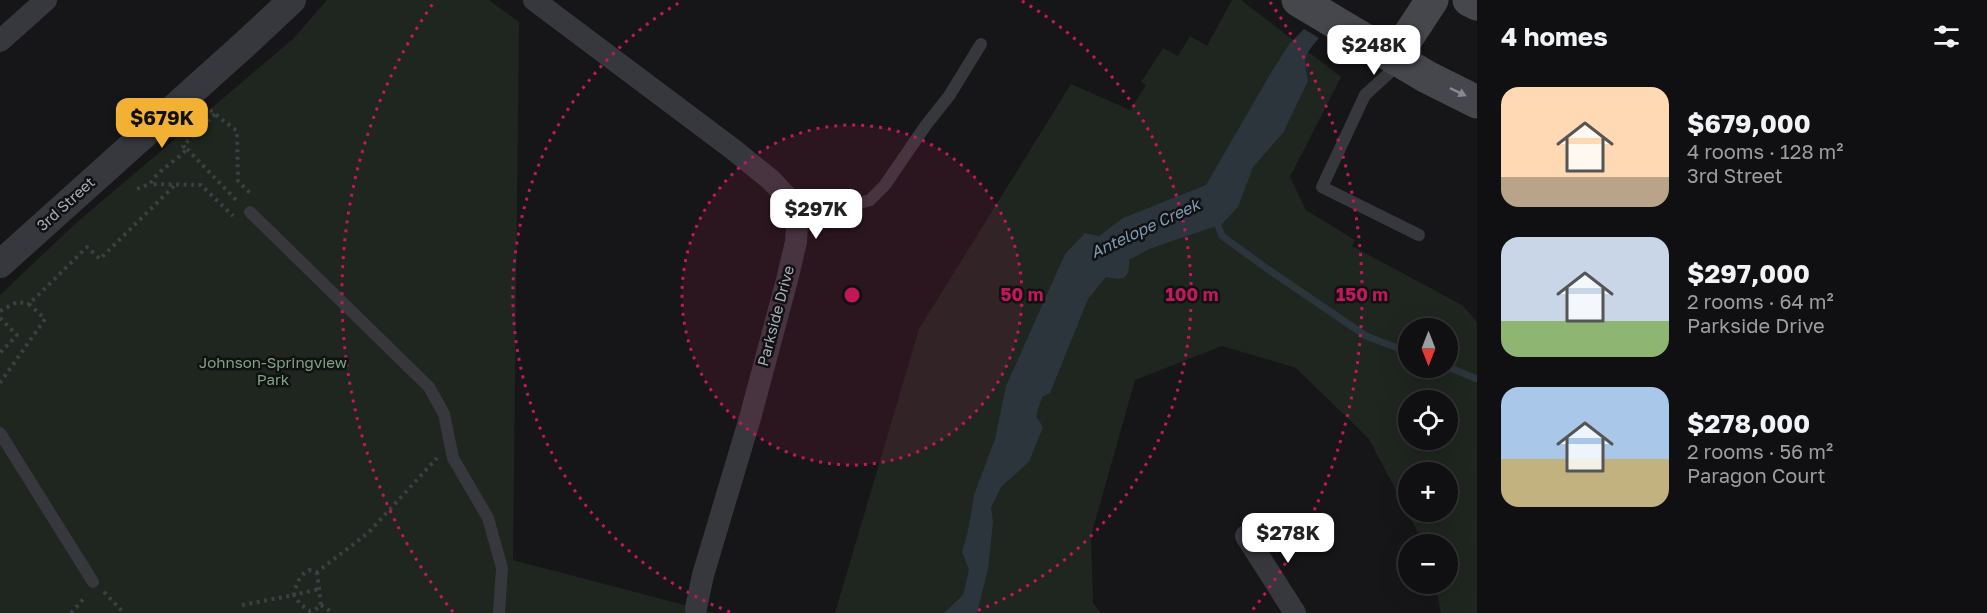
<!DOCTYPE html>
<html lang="en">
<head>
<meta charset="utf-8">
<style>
	:root { --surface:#101012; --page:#19191b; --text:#f1f3f6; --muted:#9c9d9f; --line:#303032; --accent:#f2b134 }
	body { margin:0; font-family:"Golos Text",sans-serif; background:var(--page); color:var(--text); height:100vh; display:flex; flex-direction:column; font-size:22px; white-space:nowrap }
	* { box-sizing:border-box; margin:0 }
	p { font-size:20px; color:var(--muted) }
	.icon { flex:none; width:33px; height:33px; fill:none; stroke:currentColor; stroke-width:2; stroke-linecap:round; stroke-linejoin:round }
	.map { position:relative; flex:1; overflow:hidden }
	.drawer { display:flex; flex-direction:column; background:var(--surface); width:510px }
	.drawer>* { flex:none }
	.needle { width:39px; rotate:180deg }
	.buttons { position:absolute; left:1398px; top:318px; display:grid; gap:12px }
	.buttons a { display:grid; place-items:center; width:60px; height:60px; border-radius:50%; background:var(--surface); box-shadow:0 6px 24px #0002,0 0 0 2px var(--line); font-size:30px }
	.price { position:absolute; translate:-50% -51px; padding:0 14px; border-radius:12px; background:#fff; color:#222; font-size:20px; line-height:39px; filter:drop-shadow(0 2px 3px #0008) }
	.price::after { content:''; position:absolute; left:50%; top:36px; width:18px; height:14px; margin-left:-9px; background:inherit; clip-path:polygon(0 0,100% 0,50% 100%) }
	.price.selected { background:var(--accent); color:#111 }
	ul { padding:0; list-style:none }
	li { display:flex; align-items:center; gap:18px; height:150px; padding:0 24px }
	li span { display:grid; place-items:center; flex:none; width:168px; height:120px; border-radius:18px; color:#555 }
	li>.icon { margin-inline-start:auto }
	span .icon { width:72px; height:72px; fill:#fffc; stroke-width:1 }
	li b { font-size:26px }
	h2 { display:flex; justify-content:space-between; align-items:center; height:72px; padding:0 24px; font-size:26px }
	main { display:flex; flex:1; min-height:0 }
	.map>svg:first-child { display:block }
	.green { fill:#1e261f; fill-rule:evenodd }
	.water { fill:#2c353c }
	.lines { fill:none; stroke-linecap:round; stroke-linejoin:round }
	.stream { stroke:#2c353c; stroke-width:7 }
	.path { stroke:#3d3f44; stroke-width:4; stroke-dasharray:3 4.5; stroke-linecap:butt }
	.service { stroke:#37383d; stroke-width:12 }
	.minor { stroke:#37383d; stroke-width:22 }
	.tertiary { stroke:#37383d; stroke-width:28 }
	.secondary { stroke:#45474d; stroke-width:33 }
	.oneway { fill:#858993 }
	.ring { fill:none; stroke:#c2185b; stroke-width:3; stroke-dasharray:3 6 }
	.labels { text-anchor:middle; stroke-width:5; stroke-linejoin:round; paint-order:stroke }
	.street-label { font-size:15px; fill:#a8adb8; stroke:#111113 }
	.park-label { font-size:15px; fill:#7fa381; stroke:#111113 }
	.water-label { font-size:16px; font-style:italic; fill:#7f9bb3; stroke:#111113 }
	.centre { fill:#c2185b; stroke:#111113; stroke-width:3 }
	.ring-label { font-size:18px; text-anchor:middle; font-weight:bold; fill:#c2185b; stroke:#111113; stroke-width:5; stroke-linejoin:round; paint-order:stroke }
</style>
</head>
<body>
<main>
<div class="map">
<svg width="1477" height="613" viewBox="0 0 1477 613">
	<rect width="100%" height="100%" fill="#161618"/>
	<!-- green -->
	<g class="green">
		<polygon points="327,0 489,0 519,22 513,560 715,613 0,613 0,295 76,223 293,39"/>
		<path d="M 1232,0 L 1241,0 L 1341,77 L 1290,177 L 1306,210 L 1355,240 L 1352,246 L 1462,305 L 1477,322 L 1477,613 L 1441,613 L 1435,584 L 1448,584 L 1448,544 L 1424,544 L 1369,439 L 1296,368 L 1222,346 L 1135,380 L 1091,536 L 1093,603 L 1101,613 L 835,613 L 919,329 L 1071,84 L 1130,110 L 1146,85 L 1141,82 L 1163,48 L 1178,56 L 1190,36 L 1207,46 ZM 1408,328 L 1448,328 L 1448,368 L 1408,368 ZM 1408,400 L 1448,400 L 1448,440 L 1408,440 ZM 1408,472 L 1448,472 L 1448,512 L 1408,512 Z"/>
	</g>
	<!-- water -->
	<path class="water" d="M 1304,29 L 1319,38 C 1304,55 1303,59 1308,81 L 1283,133 L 1253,167 L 1238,207 L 1222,224 L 1149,249 L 1129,260 C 1130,280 1123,281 1106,277 L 1088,299 L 1050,393 L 1042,397 L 1036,416 L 1043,427 L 1029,462 L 1001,487 L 991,508 L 993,522 L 988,569 L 977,613 L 944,613 L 963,595 L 969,570 L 962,552 L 968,531 L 974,495 L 995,439 L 1006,386 L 1065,254 L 1085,233 L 1099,236 L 1123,218 L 1206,185 L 1272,71 L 1290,43 Z"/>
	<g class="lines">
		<!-- stream -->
		<g class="stream">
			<polyline points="1215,218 1222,236 1269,270 1366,336 1408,352"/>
			<polyline points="1448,367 1477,379"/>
		</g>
		<!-- path -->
		<g class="path">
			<polyline points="210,110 237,131 238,181 252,195"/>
			<path d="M 215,114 L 183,146 L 187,149 C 175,162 159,169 150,184 L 201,185 L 233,216"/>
			<polyline points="187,149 238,202"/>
			<polyline points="137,189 150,184"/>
			<polyline points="0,311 17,302 29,304"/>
			<polyline points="0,318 17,335 0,353"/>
			<polyline points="0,383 45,319 29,304 87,247 100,259 175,185"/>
			<polyline points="317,572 321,605 315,610 310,611 300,604 294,595 319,589"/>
			<polyline points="104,592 124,613"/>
			<path d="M 242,605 L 294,595 C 296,585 299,575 309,570 L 317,572 L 368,533 L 437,458"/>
			<polyline points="321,605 333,613"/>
			<polyline points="71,613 86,596"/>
		</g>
		<!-- service -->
		<g class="service">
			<polyline points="1400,63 1365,95 1322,187 1419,235"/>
			<polyline points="796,207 850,206 870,200 885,185 926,125 949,96 981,44"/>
			<polyline points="250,212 429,387 444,414 453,458 488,518 502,568 499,613"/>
			<polyline points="0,433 93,582"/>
		</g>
		<!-- minor -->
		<g class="minor">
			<polyline points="534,0 734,150 771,180 798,209 796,242 787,280 750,418 703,575 696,608"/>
			<polyline points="0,41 46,0"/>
			<polyline points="1246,536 1295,613"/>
		</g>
		<!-- tertiary -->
		<polyline class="tertiary" points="0,264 245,44 292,0"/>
		<!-- secondary -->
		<g class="secondary">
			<polyline points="1298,0 1427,77 1477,102"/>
			<polyline points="1469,0 1477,4"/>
			<polyline points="1394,58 1432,0"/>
		</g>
	</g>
	<!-- one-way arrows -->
	<defs><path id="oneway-solid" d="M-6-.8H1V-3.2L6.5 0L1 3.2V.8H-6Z" transform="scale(1.5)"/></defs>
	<use class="oneway" href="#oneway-solid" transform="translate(1458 92) rotate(26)"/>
	<!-- distance rings -->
	<circle cx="852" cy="295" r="170" fill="#c2185b" fill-opacity=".12"/>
	<g class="ring">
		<circle cx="852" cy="295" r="170"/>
		<path d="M730 612A340 340 0 0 1 682 1M1022 1A340 340 0 0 1 974 612"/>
		<path d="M453 612A510 510 0 0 1 434 2M1270 2A510 510 0 0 1 1251 612"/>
	</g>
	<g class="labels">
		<!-- street labels -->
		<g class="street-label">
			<text transform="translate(66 204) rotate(-42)" y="5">3rd Street</text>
			<text transform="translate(776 316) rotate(-75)" y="5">Parkside Drive</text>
		</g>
		<!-- park labels -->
		<g class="park-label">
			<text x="273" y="368">Johnson-Springview<tspan x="273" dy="17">Park</tspan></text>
		</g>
		<!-- water labels -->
		<g class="water-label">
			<text transform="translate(1145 228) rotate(-25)" y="6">Antelope Creek</text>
		</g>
	</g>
	<circle cx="852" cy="295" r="9" class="centre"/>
	<g class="ring-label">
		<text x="1022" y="301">50 m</text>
		<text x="1192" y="301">100 m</text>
		<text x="1362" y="301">150 m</text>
	</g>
</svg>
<div class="buttons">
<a><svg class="needle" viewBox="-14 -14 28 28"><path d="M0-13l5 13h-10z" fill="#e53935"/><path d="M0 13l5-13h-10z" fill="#9c9d9f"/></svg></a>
<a><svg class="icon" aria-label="locate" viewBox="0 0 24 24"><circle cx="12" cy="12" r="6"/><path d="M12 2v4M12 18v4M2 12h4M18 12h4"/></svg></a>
<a>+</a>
<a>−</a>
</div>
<b class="price" style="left:1374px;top:76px">$248K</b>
<b class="price selected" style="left:162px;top:149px">$679K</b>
<b class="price" style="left:816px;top:240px">$297K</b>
<b class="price" style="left:1288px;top:564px">$278K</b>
</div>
<section class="drawer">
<h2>4 homes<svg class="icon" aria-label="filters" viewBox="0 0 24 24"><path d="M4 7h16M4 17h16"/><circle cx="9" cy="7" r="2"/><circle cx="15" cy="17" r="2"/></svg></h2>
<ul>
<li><span style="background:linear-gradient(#ffd9b3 75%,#b9a48a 0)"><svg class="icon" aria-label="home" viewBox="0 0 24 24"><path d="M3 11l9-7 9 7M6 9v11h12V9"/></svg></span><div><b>$679,000</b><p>4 rooms · 128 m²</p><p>3rd Street</p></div></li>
<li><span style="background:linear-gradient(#c9d6e8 70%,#8fb573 0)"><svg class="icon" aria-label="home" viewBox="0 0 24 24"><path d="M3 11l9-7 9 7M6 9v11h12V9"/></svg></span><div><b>$297,000</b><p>2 rooms · 64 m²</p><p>Parkside Drive</p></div></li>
<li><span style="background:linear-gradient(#a9c7e8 60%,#c2b280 0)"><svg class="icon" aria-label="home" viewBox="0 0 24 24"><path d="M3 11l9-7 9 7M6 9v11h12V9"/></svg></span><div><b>$278,000</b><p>2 rooms · 56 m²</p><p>Paragon Court</p></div></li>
</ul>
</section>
</main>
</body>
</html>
